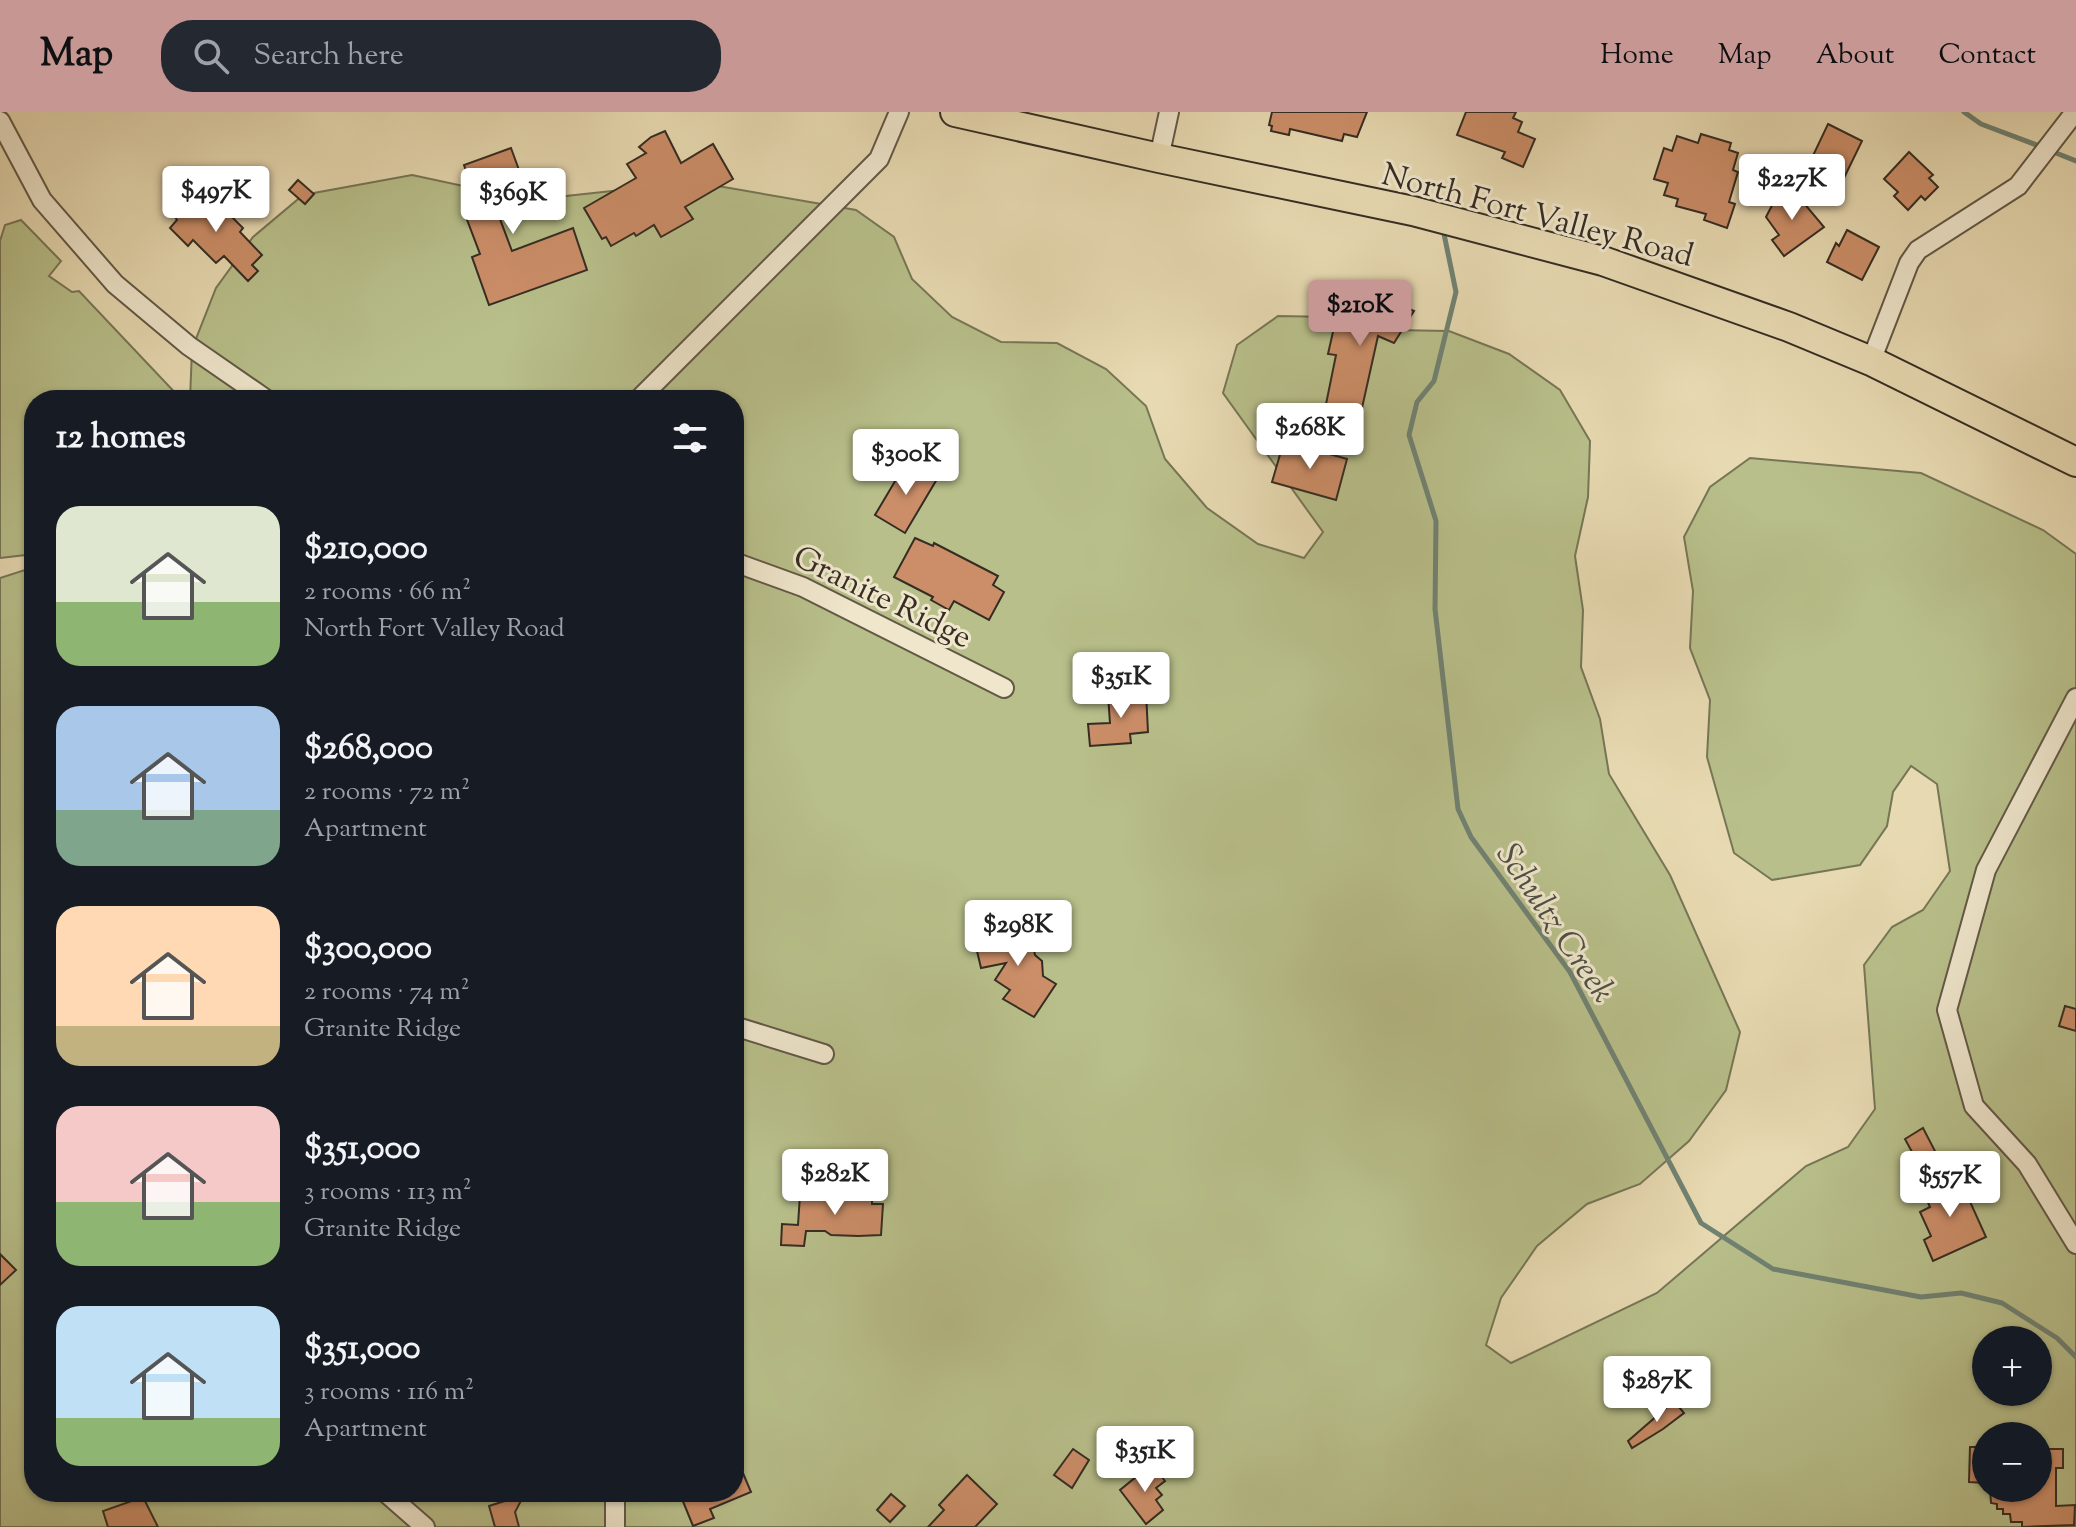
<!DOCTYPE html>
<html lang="en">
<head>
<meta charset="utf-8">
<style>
	:root { --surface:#171b24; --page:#242831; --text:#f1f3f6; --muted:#9ea1a6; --accent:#c59692 }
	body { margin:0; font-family:"Sorts Mill Goudy",serif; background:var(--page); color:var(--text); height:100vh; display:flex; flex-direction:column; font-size:30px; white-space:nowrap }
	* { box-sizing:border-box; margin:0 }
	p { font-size:26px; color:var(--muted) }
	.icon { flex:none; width:44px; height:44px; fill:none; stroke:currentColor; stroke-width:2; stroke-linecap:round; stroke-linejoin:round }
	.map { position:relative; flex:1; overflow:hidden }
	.drawer { position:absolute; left:24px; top:278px; width:720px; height:1112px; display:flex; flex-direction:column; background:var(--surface); border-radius:32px; box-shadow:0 2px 6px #0004 }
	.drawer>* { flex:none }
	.controls { position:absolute; left:1972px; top:1214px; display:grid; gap:16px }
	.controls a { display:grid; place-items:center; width:80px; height:80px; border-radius:50%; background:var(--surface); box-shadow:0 2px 6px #0004; font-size:40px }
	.price { position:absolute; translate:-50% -68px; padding:0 18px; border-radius:8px; background:#fff; color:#222; font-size:26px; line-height:52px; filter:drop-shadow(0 2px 4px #0008) }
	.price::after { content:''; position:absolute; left:50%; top:48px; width:24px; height:18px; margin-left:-12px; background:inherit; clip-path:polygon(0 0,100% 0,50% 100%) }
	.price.current { background:var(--accent); color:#111 }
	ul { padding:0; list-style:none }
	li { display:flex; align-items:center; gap:24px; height:200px; padding:0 32px }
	li span { display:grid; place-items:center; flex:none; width:224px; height:160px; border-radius:24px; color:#555 }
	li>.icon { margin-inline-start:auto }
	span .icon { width:96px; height:96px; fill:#fffc; stroke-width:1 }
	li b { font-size:34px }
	h2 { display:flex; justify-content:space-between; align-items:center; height:96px; padding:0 32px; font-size:34px }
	header { display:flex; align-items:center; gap:48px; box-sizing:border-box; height:112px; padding:0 40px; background:var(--accent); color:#111 }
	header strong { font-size:38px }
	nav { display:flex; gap:44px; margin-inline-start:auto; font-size:28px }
	.search { width:560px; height:72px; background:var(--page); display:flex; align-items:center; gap:20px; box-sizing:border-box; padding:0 28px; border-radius:32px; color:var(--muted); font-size:30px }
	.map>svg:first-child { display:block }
	.green { fill:#b8bf8a; stroke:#767656; stroke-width:2; fill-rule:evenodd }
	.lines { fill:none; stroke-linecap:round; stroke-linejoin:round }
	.stream { stroke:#708272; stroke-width:5 }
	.building { fill:#cb8e68; stroke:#352d23; stroke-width:2 }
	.street-casing { stroke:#625846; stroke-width:22 }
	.primary-casing { stroke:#352d23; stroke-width:32 }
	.street { stroke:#efe6cc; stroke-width:18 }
	.primary { stroke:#e7d9b1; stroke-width:28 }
	.labels { text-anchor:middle; stroke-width:6; stroke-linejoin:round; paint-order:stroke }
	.street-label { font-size:32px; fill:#352d23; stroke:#efe6cc }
	.water-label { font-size:34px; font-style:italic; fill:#4e5044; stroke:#efe6cc }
</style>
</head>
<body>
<header>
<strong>Map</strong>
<div class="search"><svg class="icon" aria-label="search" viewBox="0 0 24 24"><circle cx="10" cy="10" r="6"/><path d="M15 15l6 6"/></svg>Search here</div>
<nav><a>Home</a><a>Map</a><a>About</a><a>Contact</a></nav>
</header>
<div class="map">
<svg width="2076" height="1415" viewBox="0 0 2076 1415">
	<rect width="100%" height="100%" fill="#e7d9b1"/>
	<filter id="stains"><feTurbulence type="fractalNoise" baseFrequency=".0025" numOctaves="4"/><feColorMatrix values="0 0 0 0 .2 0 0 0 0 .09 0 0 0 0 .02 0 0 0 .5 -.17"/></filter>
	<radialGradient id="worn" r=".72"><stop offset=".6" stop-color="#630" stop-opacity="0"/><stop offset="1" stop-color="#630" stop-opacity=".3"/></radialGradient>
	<!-- green -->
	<g class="green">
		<path d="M 412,63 L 529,88 L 695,70 L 856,98 L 894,125 L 912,167 L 952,205 L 1001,230 L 1057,231 L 1106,257 L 1146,294 L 1165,347 L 1207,396 L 1258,432 L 1304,446 L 1323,420 L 1223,281 L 1237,233 L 1278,204 L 1334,205 L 1393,218 L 1449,219 L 1509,242 L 1560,278 L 1590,329 L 1588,385 L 1575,444 L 1583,498 L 1581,555 L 1600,607 L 1609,662 L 1670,763 L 1740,920 L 1726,978 L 1689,1029 L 1640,1072 L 1587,1092 L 1537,1134 L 1501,1186 L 1486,1233 L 1511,1251 L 1657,1181 L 1806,1054 L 1848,1035 L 1875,997 L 1864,853 L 1892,815 L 1923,798 L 1950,759 L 1937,672 L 1911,654 L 1893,680 L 1887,714 L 1860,753 L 1772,768 L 1734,741 L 1707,645 L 1710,588 L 1690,536 L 1693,479 L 1684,425 L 1710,375 L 1750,346 L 1921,361 L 2043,418 L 2076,442 L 2076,1415 L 0,1415 L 0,466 L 34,455 L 34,1380 L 734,1380 L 734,288 L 190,288 L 192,237 L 216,176 L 253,125 L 303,83 ZM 1986,1228 L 2038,1228 L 2038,1280 L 1986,1280 ZM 1986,1324 L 2038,1324 L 2038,1376 L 1986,1376 Z"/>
		<polygon points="21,108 61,149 49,164 72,180 79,179 182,288 34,288 34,442 0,446 0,129 5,113"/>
	</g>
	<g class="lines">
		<!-- stream -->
		<g class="stream">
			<polyline points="1964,0 1981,12 2042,35"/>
			<polyline points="2051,39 2076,49"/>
			<polyline points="1444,122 1456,180 1434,269 1417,290 1409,323 1436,409 1435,497 1458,697 1471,725 1570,860 1701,1111 1773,1157 1921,1185 1961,1181 2002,1191 2057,1226 2076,1245"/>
		</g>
	</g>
	<!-- building -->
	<g class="building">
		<polygon points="1272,0 1367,0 1357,25 1344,22 1342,29 1290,17 1289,23 1271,19 1272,14 1269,13"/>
		<polygon points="1466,0 1516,0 1513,6 1522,10 1518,20 1535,27 1523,55 1502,46 1505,40 1457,23"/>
		<polygon points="1828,12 1862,29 1843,68 1809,52"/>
		<polygon points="665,19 681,51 713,32 733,67 685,95 693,107 661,125 654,113 636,124 634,121 611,134 606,125 602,127 584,96 636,66 627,52 646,41 639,35 651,25"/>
		<polygon points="1701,22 1731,31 1729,38 1738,41 1733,58 1738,60 1729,90 1735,92 1727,116 1704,108 1706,102 1676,94 1678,87 1664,83 1668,71 1654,67 1664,36 1672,39 1677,24 1698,31"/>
		<polygon points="511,36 527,80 494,91 512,139 573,116 587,158 489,193 472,145 480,142 463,97 478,92 464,53"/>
		<polygon points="1909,40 1933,63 1929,66 1938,75 1925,88 1921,84 1908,98 1894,84 1898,80 1884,67"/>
		<polygon points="298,68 314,82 305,92 289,78"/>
		<polygon points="1780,78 1803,90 1824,115 1784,144 1772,128 1779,123 1766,105"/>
		<polygon points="207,80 243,116 240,120 262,143 252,153 258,159 248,169 224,144 216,151 193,128 188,134 170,116 177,108 175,105 196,84 200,87"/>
		<polygon points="1847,118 1879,135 1862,168 1827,150 1836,131 1839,134"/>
		<polygon points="1376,183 1414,199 1394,231 1378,224 1360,305 1325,297 1336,243 1328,242 1337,202 1340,202 1344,184 1377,191"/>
		<polygon points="1284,329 1347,347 1336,388 1272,370"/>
		<polygon points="907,349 937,367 905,421 875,403"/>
		<polygon points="915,426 933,434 934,431 998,464 993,473 1004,480 989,508 954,489 949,498 931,488 933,485 894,465"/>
		<polygon points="1146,580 1148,620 1130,622 1131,631 1090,634 1088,612 1110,611 1108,582"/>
		<polygon points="1014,808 1030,818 1035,843 1042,849 1043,864 1056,872 1034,905 1003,887 1010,878 995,868 1006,851 981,856 977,839 1004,834 988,824 996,811 1007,818"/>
		<polygon points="2065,894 2076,897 2076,919 2059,914"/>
		<polygon points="1923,1016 1936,1041 1918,1051 1905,1027"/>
		<polygon points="1951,1065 1957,1077 1963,1074 1986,1125 1933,1149 1924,1128 1931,1124 1920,1100 1930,1095 1922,1077"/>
		<polygon points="843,1070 858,1071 857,1085 872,1085 872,1092 883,1092 881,1123 858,1124 831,1123 825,1119 806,1119 804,1134 781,1133 782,1112 798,1113 800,1083 842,1085"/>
		<polygon points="0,1142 16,1158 0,1173"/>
		<polygon points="1674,1289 1684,1301 1663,1317 1632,1336 1628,1329"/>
		<polygon points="1970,1335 1986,1335 1986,1371 1969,1370"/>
		<polygon points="1073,1337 1089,1348 1072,1376 1054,1363"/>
		<polygon points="2038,1337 2063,1337 2063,1356 2056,1356 2056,1394 2075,1393 2074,1413 2022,1415 2022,1410 2011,1410 2010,1402 2003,1402 2003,1397 1997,1397 1997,1392 1991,1391 1990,1376 2038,1376"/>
		<polygon points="734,1340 751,1380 710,1397 714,1406 693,1414 682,1387 697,1380 734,1380"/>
		<polygon points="1152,1352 1165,1369 1156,1376 1162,1383 1156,1388 1163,1398 1146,1412 1120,1378"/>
		<polygon points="967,1363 997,1392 975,1415 928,1415 944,1398 939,1393"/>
		<polygon points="891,1382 905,1394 890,1410 877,1398"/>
		<polygon points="524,1383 515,1400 519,1415 495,1415 489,1394"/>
		<polygon points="143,1385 158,1415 108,1415 103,1399"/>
	</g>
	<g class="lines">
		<defs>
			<g id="street">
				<polyline points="0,9 42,88 115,172 189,234 267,288"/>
				<polyline points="1159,46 1169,0"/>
				<polyline points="1871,249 1909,151 1918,138 2018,74 2075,0"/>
				<polyline points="638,288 879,47 899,0"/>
				<polyline points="734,450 803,475 1004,576"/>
				<polyline points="2076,586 1986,758 1947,898 1974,994 2027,1052 2076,1132"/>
				<polyline points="734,914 824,942"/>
				<polyline points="385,1380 425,1415"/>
				<polyline points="615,1415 615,1380"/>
			</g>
			<polyline id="primary" points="955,0 1159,46 1413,99 1603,149 1789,215 1871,249 2076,350"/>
		</defs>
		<!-- street casing -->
		<use href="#street" class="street-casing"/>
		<!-- primary casing -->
		<use href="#primary" class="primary-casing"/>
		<!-- street -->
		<use href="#street" class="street"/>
		<!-- primary -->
		<use href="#primary" class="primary"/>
	</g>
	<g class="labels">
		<!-- street labels -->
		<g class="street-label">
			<text transform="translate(1538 102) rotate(15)" y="11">North Fort Valley Road</text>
			<text transform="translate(883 484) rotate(26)" y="11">Granite Ridge</text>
		</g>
		<!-- water labels -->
		<g class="water-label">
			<text transform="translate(1557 810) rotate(56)" y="12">Schultz Creek</text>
		</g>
	</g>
	<rect width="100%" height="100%" filter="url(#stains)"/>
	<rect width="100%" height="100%" fill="url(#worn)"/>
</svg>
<div class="controls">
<a>+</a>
<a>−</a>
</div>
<b class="price" style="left:1792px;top:110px">$227K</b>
<b class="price" style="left:216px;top:122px">$497K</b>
<b class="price" style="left:513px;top:124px">$369K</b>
<b class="price current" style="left:1360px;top:236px">$210K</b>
<b class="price" style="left:1310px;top:359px">$268K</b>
<b class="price" style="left:906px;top:385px">$300K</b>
<b class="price" style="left:1121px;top:608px">$351K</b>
<b class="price" style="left:1018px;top:856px">$298K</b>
<b class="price" style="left:835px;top:1105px">$282K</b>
<b class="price" style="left:1950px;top:1107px">$557K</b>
<b class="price" style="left:1657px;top:1312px">$287K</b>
<b class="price" style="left:1145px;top:1382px">$351K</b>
<section class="drawer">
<h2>12 homes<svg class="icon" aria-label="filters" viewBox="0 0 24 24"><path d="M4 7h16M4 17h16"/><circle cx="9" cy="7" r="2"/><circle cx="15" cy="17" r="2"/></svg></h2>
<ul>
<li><span style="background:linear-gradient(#dfe7d0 60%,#8fb573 0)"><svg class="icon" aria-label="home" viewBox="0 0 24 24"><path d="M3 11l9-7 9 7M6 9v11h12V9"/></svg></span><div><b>$210,000</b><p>2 rooms · 66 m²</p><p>North Fort Valley Road</p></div></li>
<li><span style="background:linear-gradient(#a9c7e8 65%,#7fa58c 0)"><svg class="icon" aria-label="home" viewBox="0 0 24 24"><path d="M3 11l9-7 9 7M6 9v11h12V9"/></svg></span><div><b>$268,000</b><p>2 rooms · 72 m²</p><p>Apartment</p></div></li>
<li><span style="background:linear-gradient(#ffd9b3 75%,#c2b280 0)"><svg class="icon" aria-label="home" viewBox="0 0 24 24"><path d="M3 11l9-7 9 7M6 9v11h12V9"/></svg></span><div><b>$300,000</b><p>2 rooms · 74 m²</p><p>Granite Ridge</p></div></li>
<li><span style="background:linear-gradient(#f6c9c9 60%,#8fb573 0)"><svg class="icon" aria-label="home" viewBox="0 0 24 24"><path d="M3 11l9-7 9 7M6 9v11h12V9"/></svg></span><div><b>$351,000</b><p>3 rooms · 113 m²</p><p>Granite Ridge</p></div></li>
<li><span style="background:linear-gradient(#bfe0f5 70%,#8fb573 0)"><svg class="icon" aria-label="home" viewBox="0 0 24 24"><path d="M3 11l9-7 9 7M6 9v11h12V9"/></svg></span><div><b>$351,000</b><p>3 rooms · 116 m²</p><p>Apartment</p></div></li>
</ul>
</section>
</div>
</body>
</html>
